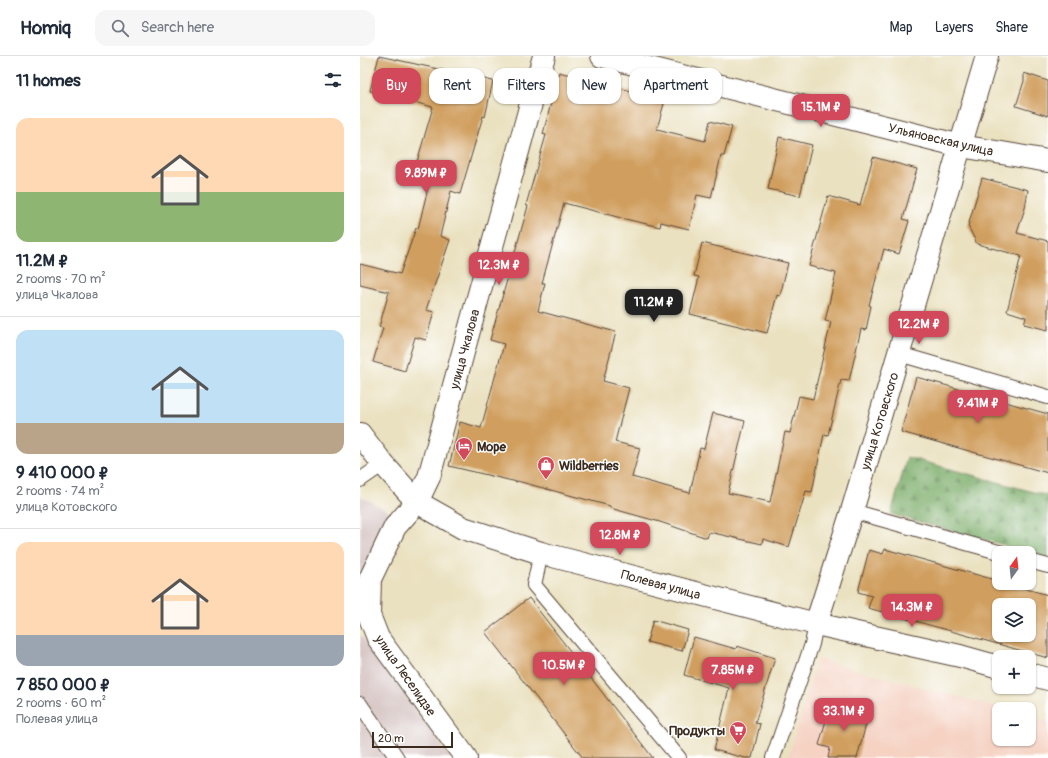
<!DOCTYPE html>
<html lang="en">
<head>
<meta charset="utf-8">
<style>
	:root { --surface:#fff; --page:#f6f6f7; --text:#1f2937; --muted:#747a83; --line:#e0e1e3; --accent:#d1495b }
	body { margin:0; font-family:Pangolin,sans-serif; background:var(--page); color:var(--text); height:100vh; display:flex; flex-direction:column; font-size:15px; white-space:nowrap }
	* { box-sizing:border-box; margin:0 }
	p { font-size:13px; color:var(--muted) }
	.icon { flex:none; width:22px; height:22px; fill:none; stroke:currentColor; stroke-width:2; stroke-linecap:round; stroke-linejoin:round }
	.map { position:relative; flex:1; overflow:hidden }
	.sheet { display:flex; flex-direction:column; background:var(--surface); width:360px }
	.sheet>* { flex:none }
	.top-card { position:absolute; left:12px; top:12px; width:380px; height:36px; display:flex; gap:8px }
	.needle { width:26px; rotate:15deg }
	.buttons { position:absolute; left:632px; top:490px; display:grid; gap:8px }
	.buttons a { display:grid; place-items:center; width:44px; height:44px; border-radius:8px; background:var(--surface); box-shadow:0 1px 3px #0004; font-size:20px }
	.scale { position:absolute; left:12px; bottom:10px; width:81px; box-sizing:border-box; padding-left:4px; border:2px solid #3b2a1e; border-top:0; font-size:11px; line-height:14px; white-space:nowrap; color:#3b2a1e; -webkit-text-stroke:3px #fff; paint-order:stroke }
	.price { position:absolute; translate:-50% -34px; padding:0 9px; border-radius:8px; background:var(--accent); color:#fff; font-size:13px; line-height:26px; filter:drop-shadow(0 1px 2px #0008) }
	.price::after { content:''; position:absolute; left:50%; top:24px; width:12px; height:9px; margin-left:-6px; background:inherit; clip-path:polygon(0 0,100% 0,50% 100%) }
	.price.on { background:#222; color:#fff }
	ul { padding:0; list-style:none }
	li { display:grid; align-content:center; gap:8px; height:212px; padding:0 16px }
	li+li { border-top:1px solid var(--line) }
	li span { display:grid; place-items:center; height:124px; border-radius:12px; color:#555 }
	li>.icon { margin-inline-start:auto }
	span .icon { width:72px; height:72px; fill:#fffc; stroke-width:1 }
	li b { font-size:17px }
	h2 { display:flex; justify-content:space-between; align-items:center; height:48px; padding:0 16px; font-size:17px }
	.pill { padding:0 14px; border-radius:12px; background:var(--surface); box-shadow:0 1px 3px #0004; font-size:14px; line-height:36px }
	.pill.on { background:var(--accent); color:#fff }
	header { display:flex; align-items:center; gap:24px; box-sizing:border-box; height:56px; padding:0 20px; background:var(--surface); border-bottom:1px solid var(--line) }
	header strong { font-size:19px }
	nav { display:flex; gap:22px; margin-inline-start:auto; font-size:14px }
	.search { width:280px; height:36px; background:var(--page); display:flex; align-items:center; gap:10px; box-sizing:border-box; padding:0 14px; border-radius:12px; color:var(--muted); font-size:15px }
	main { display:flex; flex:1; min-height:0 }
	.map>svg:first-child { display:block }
	.built { fill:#f5d2c2 }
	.industrial { fill:#d1bfbd }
	.forest { fill:url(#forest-firs); stroke:#5a6a42 }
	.building { fill:#d09f5e; fill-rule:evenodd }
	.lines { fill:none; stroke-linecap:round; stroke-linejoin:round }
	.service-casing { stroke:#554536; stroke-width:16 }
	.minor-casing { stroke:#554536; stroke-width:24 }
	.service { stroke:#fff; stroke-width:14 }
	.minor { stroke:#fff; stroke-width:22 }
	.labels { text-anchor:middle; stroke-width:3; stroke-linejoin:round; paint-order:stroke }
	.street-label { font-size:13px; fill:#3b2a1e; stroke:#fff }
	.poi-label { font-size:13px; font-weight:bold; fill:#3b2a1e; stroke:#fff; text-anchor:start }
</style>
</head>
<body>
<header>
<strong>Homiq</strong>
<div class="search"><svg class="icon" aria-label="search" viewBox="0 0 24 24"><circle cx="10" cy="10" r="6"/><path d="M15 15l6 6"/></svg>Search here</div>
<nav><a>Map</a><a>Layers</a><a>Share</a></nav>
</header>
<main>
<section class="sheet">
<h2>11 homes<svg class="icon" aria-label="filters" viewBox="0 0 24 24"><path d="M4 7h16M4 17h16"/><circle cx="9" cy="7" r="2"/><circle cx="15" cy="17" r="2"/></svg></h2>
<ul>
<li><span style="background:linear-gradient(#ffd9b3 60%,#8fb573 0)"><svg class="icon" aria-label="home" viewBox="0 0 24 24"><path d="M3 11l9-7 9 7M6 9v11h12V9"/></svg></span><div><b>11.2M ₽</b><p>2 rooms · 70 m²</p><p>улица Чкалова</p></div></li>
<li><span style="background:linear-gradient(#bfe0f5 75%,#b9a48a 0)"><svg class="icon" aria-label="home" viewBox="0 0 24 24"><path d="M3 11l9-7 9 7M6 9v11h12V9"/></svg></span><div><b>9 410 000 ₽</b><p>2 rooms · 74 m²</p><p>улица Котовского</p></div></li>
<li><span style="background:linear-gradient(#ffd9b3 75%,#9aa5b1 0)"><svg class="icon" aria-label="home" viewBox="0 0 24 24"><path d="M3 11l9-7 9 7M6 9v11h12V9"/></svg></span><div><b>7 850 000 ₽</b><p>2 rooms · 60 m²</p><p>Полевая улица</p></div></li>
</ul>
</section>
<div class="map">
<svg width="688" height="702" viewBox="0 0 688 702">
	<defs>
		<pattern id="forest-firs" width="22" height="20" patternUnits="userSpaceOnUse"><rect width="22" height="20" fill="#78aa65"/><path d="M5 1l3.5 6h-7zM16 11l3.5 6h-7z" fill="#648b53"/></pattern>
	</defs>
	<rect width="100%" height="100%" fill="#fff"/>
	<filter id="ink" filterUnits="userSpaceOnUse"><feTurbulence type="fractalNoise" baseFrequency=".025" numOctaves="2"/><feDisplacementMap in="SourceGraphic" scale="8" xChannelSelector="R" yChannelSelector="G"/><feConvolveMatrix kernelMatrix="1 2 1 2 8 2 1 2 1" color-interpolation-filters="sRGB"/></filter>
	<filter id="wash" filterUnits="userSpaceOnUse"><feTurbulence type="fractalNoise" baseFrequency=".012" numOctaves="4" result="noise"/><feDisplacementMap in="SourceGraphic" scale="16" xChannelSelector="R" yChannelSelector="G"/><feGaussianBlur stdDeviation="0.9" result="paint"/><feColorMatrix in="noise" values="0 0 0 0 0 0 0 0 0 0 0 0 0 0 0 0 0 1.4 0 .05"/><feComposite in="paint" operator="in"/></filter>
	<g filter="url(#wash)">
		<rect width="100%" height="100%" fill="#eae1c0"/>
		<!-- built -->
		<polygon class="built" points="457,603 644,653 639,653 639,683 669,683 669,660 688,665 688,702 428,702"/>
		<!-- industrial -->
		<g class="industrial">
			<polygon points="0,440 30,456 0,541"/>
			<polygon points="0,578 91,702 0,702"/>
		</g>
		<!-- forest -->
		<polygon class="forest" points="547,401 688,440 688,501 531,458"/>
		<g id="blocks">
			<!-- building -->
			<g class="building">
				<polygon points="19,0 133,25 125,61 123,60 100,138 91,135 80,180 90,184 66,254 74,256 66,284 55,281 45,315 13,306 23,272 19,271 29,236 0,229 0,208 40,218 56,172 58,173 69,128 52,123 73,51 10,35"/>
				<polygon points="199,16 305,44 297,73 345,85 350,65 372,71 364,100 361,100 351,142 337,139 329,173 301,166 300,171 265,163 204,147 182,227 185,227 178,255 256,276 243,325 269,332 255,386 280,392 272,421 330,437 340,392 344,393 353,357 385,365 368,437 410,446 425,376 430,377 439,340 453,343 471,266 465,265 476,217 449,210 468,140 500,149 513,101 557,113 543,163 549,165 539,198 524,193 509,249 511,250 506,274 501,273 489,325 481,324 468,379 464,378 452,436 446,435 429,491 403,483 402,488 349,476 347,482 300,466 250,452 250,450 157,425 157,426 89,410 100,366 121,372 144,288 130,284 168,150 166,149 186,79 183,78"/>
				<polygon points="664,17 688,25 688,60 656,50 664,25"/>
				<polygon points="419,81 452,89 440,140 408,133"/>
				<polygon points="622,122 668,134 665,152 657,177 688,185 688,274 664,268 666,261 647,255 661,200 617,188 608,170"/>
				<polygon points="342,187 428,207 420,240 417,239 407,277 330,258 339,221 334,220"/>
				<polygon points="556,321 688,358 688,417 541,376"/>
				<path d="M 525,493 L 639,525 L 639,527 L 645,527 L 688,539 L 688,602 L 508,552 L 512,540 L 498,536 L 509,494 L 523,498 ZM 639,549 L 669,549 L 669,579 L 639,579 Z"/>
				<polygon points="169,542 293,702 223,702 125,576"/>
				<polygon points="293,564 328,574 322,595 287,586"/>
				<polygon points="334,581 376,593 377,590 415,602 395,667 400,668 392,702 385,702 354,694 369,632 324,619"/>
				<polygon points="471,647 509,657 497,702 468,702 470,692 459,689"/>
			</g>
		</g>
	</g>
	<g filter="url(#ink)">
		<use href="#blocks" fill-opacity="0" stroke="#554536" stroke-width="1"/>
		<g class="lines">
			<defs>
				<g id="service">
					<polyline points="539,298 688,341"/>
					<polyline points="0,424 23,408"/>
					<polyline points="492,455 642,497"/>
					<polyline points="181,497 174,529 319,702"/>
					<polyline points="669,505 688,510"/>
					<polyline points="0,648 37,702"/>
					<polyline points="413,702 452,588 456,568"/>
				</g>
				<g id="minor">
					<polyline points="242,0 601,90 688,105"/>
					<polyline points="0,378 23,408 57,446 103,472 181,497 456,568 600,600 639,611"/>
					<polyline points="456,568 492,455 627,0"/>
					<polyline points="669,618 688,623"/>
					<polyline points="106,702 18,582 9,559 10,523 35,471 57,446 69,421 184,0"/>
				</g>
			</defs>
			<!-- service casing -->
			<use href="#service" class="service-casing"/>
			<!-- minor casing -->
			<use href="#minor" class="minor-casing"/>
			<!-- service -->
			<use href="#service" class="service"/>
			<!-- minor -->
			<use href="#minor" class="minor"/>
		</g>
	</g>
	<!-- icons -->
	<defs>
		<symbol id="hotel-pin" viewBox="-11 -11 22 30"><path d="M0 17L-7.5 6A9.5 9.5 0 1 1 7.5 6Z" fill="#d1495b" stroke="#fff"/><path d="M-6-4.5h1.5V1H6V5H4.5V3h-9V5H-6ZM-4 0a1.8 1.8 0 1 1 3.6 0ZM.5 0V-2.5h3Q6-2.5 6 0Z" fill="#fff"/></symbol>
		<symbol id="shop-pin" viewBox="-11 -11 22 30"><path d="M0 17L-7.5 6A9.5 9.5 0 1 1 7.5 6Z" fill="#d1495b" stroke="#fff"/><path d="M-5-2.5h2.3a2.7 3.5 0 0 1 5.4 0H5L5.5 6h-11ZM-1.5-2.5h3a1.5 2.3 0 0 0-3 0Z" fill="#fff"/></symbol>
		<symbol id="supermarket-pin" viewBox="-11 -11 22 30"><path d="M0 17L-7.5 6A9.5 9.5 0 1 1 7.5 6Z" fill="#d1495b" stroke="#fff"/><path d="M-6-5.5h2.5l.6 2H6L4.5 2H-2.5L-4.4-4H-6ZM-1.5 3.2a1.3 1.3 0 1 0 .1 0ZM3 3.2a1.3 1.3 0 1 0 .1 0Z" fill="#fff"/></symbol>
	</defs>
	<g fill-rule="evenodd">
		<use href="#hotel-pin" x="94" y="380" width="20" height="27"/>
		<use href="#shop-pin" x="176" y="399" width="20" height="27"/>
		<use href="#supermarket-pin" x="368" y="664" width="20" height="27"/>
	</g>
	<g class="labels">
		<!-- street labels -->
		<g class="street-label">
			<text transform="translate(581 83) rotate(13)" y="5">Ульяновская улица</text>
			<text transform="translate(104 293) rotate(-75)" y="5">улица Чкалова</text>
			<text transform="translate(519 365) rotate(-73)" y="5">улица Котовского</text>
			<text transform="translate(301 528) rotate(15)" y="5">Полевая улица</text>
			<text transform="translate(46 619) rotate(55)" y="5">улица Леселидзе</text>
		</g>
		<!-- poi labels -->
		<g class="poi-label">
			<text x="117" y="395">Море</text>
			<text x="199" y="414">Wildberries</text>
			<text x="365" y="679" text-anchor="end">Продукты</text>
		</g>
	</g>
</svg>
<div class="buttons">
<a><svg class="needle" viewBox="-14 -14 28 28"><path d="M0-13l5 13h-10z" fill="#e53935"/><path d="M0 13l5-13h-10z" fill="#747a83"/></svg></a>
<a><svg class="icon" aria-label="layers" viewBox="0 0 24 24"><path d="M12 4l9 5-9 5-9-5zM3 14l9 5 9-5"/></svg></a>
<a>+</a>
<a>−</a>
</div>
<div class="scale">20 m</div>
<b class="price" style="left:461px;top:72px">15.1M ₽</b>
<b class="price" style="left:66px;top:138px">9.89M ₽</b>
<b class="price" style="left:139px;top:230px">12.3M ₽</b>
<b class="price on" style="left:294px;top:267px">11.2M ₽</b>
<b class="price" style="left:559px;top:289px">12.2M ₽</b>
<b class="price" style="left:618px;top:368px">9.41M ₽</b>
<b class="price" style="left:260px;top:500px">12.8M ₽</b>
<b class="price" style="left:552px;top:572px">14.3M ₽</b>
<b class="price" style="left:204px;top:630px">10.5M ₽</b>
<b class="price" style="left:373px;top:635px">7.85M ₽</b>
<b class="price" style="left:484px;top:676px">33.1M ₽</b>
<div class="top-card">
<a class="pill on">Buy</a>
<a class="pill">Rent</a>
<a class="pill">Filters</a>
<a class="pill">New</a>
<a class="pill">Apartment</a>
</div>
</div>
</main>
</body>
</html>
